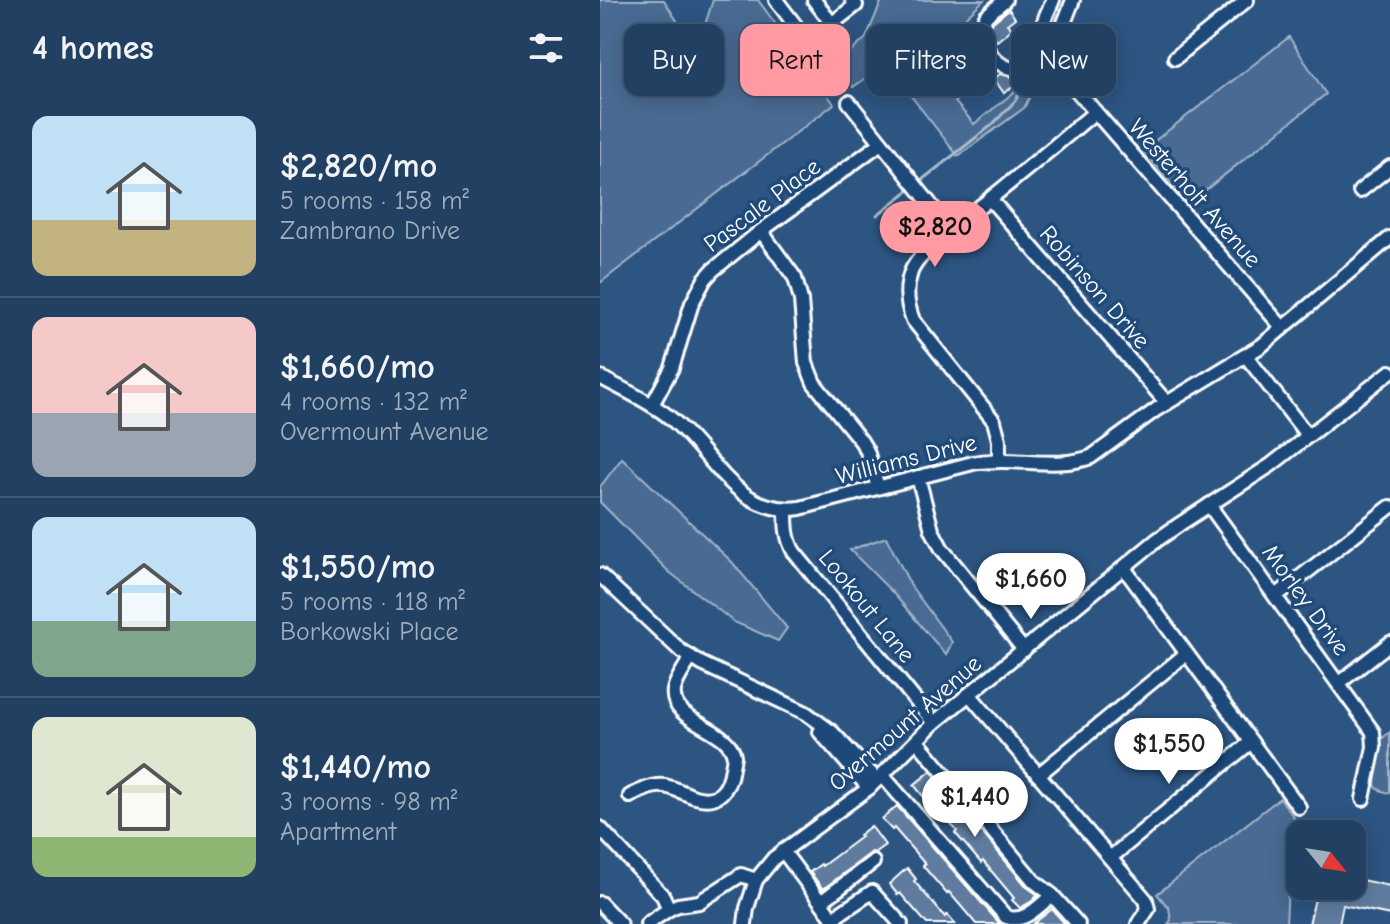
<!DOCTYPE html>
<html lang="en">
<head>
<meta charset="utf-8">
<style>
	:root { --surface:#214062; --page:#294768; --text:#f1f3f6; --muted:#a2afbe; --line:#3e5977; --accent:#ff9aa2 }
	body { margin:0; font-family:"Comic Neue",sans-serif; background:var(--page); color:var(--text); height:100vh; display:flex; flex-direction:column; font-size:30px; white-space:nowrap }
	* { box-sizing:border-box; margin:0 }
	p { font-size:26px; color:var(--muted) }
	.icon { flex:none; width:44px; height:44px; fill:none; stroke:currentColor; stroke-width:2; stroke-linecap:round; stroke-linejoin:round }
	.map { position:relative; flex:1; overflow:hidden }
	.panel { display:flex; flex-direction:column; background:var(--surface); width:600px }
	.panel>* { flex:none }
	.top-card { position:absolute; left:24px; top:24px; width:646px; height:72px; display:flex; gap:16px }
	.needle { width:52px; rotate:120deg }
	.buttons { position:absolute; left:686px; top:820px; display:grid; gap:16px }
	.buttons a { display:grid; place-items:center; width:80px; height:80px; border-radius:16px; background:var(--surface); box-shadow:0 4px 20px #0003,0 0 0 2px var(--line); font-size:40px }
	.price { position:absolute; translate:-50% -68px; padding:0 18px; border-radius:28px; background:#fff; color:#222; font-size:26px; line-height:52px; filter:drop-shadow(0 2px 4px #0008) }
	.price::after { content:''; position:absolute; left:50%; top:48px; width:24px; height:18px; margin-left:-12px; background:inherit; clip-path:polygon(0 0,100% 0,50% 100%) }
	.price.active { background:var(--accent); color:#111 }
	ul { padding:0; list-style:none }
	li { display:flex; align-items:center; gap:24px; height:200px; padding:0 32px }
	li+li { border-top:2px solid var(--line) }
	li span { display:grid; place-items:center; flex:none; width:224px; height:160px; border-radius:16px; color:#555 }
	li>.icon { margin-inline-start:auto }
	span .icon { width:96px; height:96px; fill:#fffc; stroke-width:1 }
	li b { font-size:34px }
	h2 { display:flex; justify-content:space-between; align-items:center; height:96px; padding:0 32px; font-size:34px }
	.tag { padding:0 28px; border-radius:16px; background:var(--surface); box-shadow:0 4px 20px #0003,0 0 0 2px var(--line); font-size:28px; line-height:72px }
	.tag.active { background:var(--accent); color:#111 }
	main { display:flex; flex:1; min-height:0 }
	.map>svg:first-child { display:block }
	.green { fill:#486b92; stroke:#a4b5c8; stroke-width:2 }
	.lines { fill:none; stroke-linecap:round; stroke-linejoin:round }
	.stream { stroke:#acbcce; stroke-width:3 }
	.building { fill:#5e7c9f; stroke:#fff; stroke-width:2 }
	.minor-casing { stroke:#fff; stroke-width:18 }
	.minor { stroke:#1f4a7a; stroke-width:12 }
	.labels { text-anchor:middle; stroke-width:7; stroke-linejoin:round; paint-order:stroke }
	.street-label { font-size:24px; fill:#fff; stroke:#1f4a7a }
</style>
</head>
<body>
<main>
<section class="panel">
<h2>4 homes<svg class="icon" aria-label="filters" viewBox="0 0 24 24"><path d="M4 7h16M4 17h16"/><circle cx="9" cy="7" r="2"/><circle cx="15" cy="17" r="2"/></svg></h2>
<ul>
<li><span style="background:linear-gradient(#bfe0f5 65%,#c2b280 0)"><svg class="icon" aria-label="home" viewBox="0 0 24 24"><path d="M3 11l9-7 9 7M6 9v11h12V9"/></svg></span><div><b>$2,820/mo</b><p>5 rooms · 158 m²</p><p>Zambrano Drive</p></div></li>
<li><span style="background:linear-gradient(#f6c9c9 60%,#9aa5b1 0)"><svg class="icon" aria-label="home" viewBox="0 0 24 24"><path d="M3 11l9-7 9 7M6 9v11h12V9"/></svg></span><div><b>$1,660/mo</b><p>4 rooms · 132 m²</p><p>Overmount Avenue</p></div></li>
<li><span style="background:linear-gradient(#bfe0f5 65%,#7fa58c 0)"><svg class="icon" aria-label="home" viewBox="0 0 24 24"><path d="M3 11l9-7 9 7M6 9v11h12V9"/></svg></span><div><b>$1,550/mo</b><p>5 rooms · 118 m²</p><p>Borkowski Place</p></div></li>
<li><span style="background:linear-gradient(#dfe7d0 75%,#8fb573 0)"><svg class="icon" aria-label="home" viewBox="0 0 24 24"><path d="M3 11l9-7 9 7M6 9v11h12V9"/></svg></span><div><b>$1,440/mo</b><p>3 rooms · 98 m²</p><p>Apartment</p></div></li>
</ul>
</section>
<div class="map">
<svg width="790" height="924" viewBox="0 0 790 924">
	<rect width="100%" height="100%" fill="#2c5582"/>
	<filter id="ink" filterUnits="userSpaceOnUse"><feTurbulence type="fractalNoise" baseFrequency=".0125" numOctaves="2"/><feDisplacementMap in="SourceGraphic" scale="16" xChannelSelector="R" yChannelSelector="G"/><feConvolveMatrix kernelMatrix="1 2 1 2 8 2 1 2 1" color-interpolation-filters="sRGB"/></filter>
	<g filter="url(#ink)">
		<!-- green -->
		<g class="green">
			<polygon points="0,0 64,0 79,24 101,37 113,0 158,0 234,104 0,283"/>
			<polygon points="282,0 384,0 357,25 366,37 320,71 343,97 380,68 384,74 355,102 374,124 418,89 435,60 453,9 457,14 445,67 424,108 358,156 286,64 253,87 237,65 266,38"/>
			<polygon points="689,37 726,94 588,204 543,150"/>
			<polygon points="22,458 132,562 187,628 178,641 134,622 68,571 0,502 0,487"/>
			<polygon points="286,537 311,586 352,642 346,655 293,593 250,550"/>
			<path d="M 790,732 L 790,793 C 786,792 780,791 777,788 C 770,780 779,749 781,739 Z"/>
			<polygon points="680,798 703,830 689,867 686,924 568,924 571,920 569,908 557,894"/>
		</g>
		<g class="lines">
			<!-- stream -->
			<g class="stream">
				<polyline points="318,183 392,125 415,101 435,66"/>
				<polyline points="277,215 312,188"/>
			</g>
		</g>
		<!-- building -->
		<g class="building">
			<polygon points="409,9 415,18 407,24 412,29 397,41 389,31 393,22"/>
			<polygon points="400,74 412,77 417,84 404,93 394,79"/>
			<polygon points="331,771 427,887 438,895 431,902 420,908 412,900 414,898 383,861 381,863 364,843 355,833 357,831 326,795 323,796 314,785"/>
			<polygon points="297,806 399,923 401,924 376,924 349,892 347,894 323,866 325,864 294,828 292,830 282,819"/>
			<polygon points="271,826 285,845 274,853 272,852 268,855 223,889 210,872 221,864 222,866 261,837 259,835"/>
			<polygon points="307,868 316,879 314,881 345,917 347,915 355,924 327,924 300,893 298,895 289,884"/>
			<polygon points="752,878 790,886 790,915 743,905 739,924 709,924 718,886 752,886"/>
			<polygon points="452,909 465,924 433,924"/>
		</g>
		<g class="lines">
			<defs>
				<g id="minor">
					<polyline points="176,0 208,42 256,5 252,0"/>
					<polyline points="214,0 232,24"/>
					<path d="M 405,0 L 386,16 L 379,31 C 385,46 393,64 410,68 C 437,74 435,47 441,30 C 444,20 448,10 453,0"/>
					<path d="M 473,0 C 462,29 450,48 466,78 L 682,327"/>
					<polyline points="575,58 647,0"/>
					<polyline points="249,102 351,230"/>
					<polyline points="760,191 790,167"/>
					<polyline points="390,199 567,403"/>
					<polyline points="161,231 195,278 201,300 206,363 214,383 261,441 267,451 278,487"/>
					<polyline points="646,356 708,436"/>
					<path d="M 0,377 C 23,390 48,400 69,417 C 112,451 136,517 200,508 L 373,463 C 413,456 455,470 491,457 L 557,409 L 661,346 L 790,238"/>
					<polyline points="52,405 72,368 92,303 105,279 113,270 161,231 281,143"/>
					<path d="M 399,460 L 399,440 L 394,421 L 313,320 C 307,305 305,288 311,272 C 319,250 372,214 391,198 C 426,170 461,141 495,112"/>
					<polyline points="318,477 332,530 342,549 424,650"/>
					<polyline points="609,505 773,732 774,747 763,799"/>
					<path d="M 186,509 C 186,525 186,538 194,552 L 334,723"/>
					<polyline points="524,568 699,807"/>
					<polyline points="0,575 81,651 102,664 206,713 232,732 277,780"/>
					<polyline points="676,596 790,507"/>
					<polyline points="739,683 790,643"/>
					<polyline points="369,694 546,900 548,909 538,924"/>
					<polyline points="220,732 269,788"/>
					<polyline points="317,741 434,881 452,895 478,924"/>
					<path d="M 282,775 L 406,917 C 424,924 439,906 452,895"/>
					<polyline points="438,775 586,654"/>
					<path d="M 30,796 C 41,791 53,784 65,786 C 75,788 85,794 95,797 C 119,804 129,789 132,768 C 132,767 134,757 134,756 C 129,726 69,723 74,690 C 76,679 86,667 91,657"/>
					<polyline points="0,828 63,896 69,909 47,924"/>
					<polyline points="183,851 237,924"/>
					<polyline points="510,858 651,742"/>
					<polyline points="221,902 273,862"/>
					<polyline points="0,903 20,924"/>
					<polyline points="69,909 78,905 99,902 141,875 156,880"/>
					<polyline points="233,918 272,892 301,924"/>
					<polyline points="145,924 147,908 156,880 174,858 269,788 334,723 557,540 580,524 671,465 790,372"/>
				</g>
			</defs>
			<!-- minor casing -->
			<use href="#minor" class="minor-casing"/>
			<!-- minor -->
			<use href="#minor" class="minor"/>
		</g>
	</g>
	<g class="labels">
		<!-- street labels -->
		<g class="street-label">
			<text transform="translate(595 193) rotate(49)" y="8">Westerholt Avenue</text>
			<text transform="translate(162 205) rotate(-37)" y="8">Pascale Place</text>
			<text transform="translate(495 287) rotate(49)" y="8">Robinson Drive</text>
			<text transform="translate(306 459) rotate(-14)" y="8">Williams Drive</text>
			<text transform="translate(706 600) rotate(54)" y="8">Morley Drive</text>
			<text transform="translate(267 606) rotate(51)" y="8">Lookout Lane</text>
			<text transform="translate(305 723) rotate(-41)" y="8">Overmount Avenue</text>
		</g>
	</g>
</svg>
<div class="buttons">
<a><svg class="needle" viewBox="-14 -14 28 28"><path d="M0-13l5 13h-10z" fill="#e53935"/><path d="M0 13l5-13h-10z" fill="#a2afbe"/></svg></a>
</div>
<b class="price active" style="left:335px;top:269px">$2,820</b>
<b class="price" style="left:431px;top:621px">$1,660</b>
<b class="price" style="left:569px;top:786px">$1,550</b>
<b class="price" style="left:375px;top:839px">$1,440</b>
<div class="top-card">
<a class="tag">Buy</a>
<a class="tag active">Rent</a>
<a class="tag">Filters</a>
<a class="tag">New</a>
</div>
</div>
</main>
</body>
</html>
